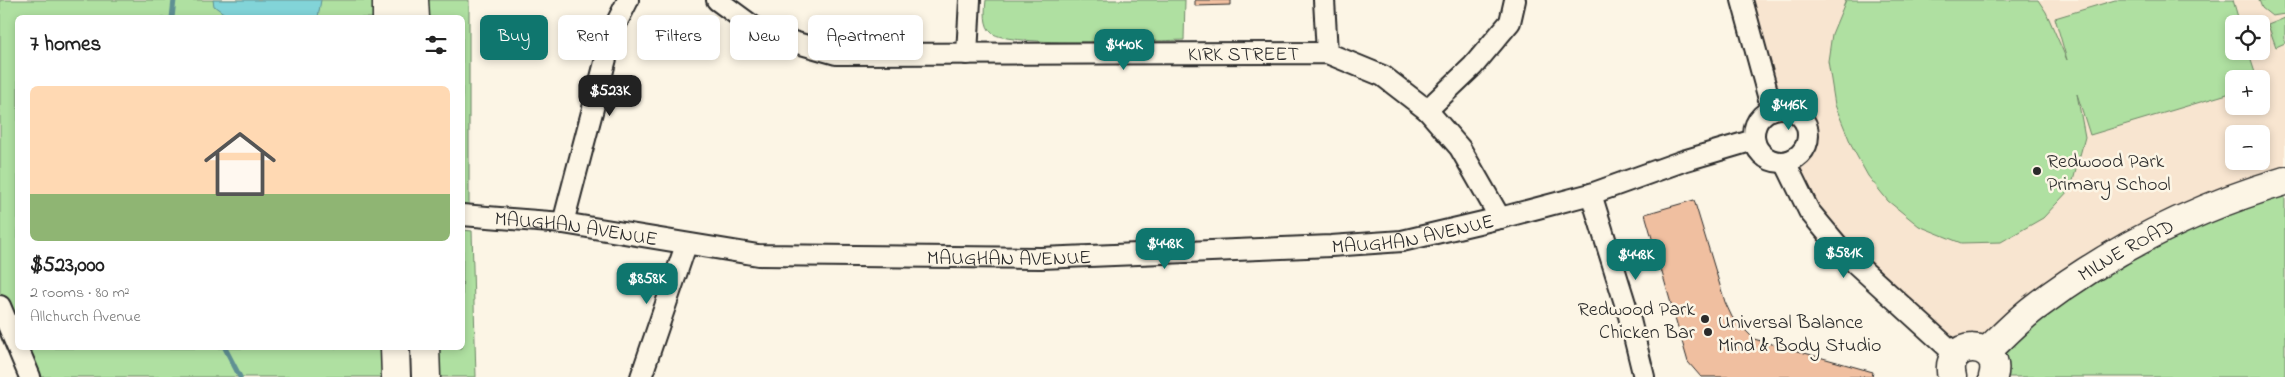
<!DOCTYPE html>
<html lang="en">
<head>
<meta charset="utf-8">
<style>
	:root { --surface:#fff; --page:#f6f6f6; --text:#222; --muted:#767676; --line:#e0e0e0; --accent:#0f766e }
	body { margin:0; font-family:"Indie Flower",sans-serif; background:var(--page); color:var(--text); height:100vh; display:flex; flex-direction:column; font-size:19px; white-space:nowrap }
	* { box-sizing:border-box; margin:0 }
	p { font-size:16px; color:var(--muted) }
	.icon { flex:none; width:28px; height:28px; fill:none; stroke:currentColor; stroke-width:2; stroke-linecap:round; stroke-linejoin:round }
	.map { position:relative; flex:1; overflow:hidden }
	.drawer { position:absolute; left:15px; top:15px; width:450px; height:335px; display:flex; flex-direction:column; background:var(--surface); border-radius:8px; box-shadow:0 2px 8px #0003 }
	.drawer>* { flex:none }
	.guide { position:absolute; left:480px; top:15px; width:475px; height:45px; display:flex; gap:10px }
	.fabs { position:absolute; left:2225px; top:15px; display:grid; gap:10px }
	.fabs a { display:grid; place-items:center; width:45px; height:45px; border-radius:8px; background:var(--surface); box-shadow:0 2px 8px #0003; font-size:25px }
	.price { position:absolute; translate:-50% -42px; padding:0 11px; border-radius:10px; background:var(--accent); color:#fff; font-size:16px; line-height:32px; filter:drop-shadow(0 1px 2px #0008) }
	.price::after { content:''; position:absolute; left:50%; top:30px; width:15px; height:11px; margin-left:-8px; background:inherit; clip-path:polygon(0 0,100% 0,50% 100%) }
	.price.on { background:#222; color:#fff }
	ul { padding:0; list-style:none }
	li { display:grid; align-content:center; gap:10px; height:265px; padding:0 15px }
	li+li { border-top:1px solid var(--line) }
	li span { display:grid; place-items:center; height:155px; border-radius:8px; color:#555 }
	li>.icon { margin-inline-start:auto }
	span .icon { width:90px; height:90px; fill:#fffc; stroke-width:1 }
	li b { font-size:21px }
	h2 { display:flex; justify-content:space-between; align-items:center; height:60px; padding:0 15px; font-size:21px }
	.tag { padding:0 18px; border-radius:8px; background:var(--surface); box-shadow:0 2px 8px #0003; font-size:18px; line-height:45px }
	.tag.on { background:var(--accent); color:#fff }
	.map>svg:first-child { display:block }
	.built { fill:#f8e5d0; fill-rule:evenodd }
	.green { fill:#afe0a1; stroke:#6d8666 }
	.water { fill:#82d4d8; stroke:#5f9093 }
	.lines { fill:none; stroke-linecap:round; stroke-linejoin:round }
	.stream { stroke:#5f9093; stroke-width:5 }
	.building { fill:#f0bfa0; stroke:#2b2b2b }
	.minor-casing { stroke:#2b2b2b; stroke-width:24 }
	.secondary-casing { stroke:#2b2b2b; stroke-width:31 }
	.minor { stroke:#fcf5e5; stroke-width:20 }
	.secondary { stroke:#fcf5e5; stroke-width:28 }
	.poi-dot { fill:#2b2b2b; stroke:#fcf5e5; stroke-width:2 }
	.labels { text-anchor:middle; stroke-width:5; stroke-linejoin:round; paint-order:stroke }
	.street-label { font-size:20px; fill:#2b2b2b; stroke:#fcf5e5 }
	.poi-label { font-size:20px; fill:#2b2b2b; stroke:#fcf5e5; text-anchor:start }
</style>
</head>
<body>
<div class="map">
<svg width="2285" height="377" viewBox="0 0 2285 377">
	<rect width="100%" height="100%" fill="#fcf5e5"/>
	<filter id="ink" filterUnits="userSpaceOnUse"><feTurbulence type="fractalNoise" baseFrequency=".02" numOctaves="2"/><feDisplacementMap in="SourceGraphic" scale="10" xChannelSelector="R" yChannelSelector="G"/><feConvolveMatrix kernelMatrix="1 2 1 2 8 2 1 2 1" color-interpolation-filters="sRGB"/></filter>
	<g filter="url(#ink)">
		<!-- built -->
		<path class="built" d="M 1742,0 L 2285,0 L 2285,181 L 1962,350 L 1858,268 L 1785,162 L 1802,153 L 1806,145 L 1807,128 L 1797,114 L 1781,108 ZM 2234,24 L 2261,24 L 2261,51 L 2234,51 ZM 2234,79 L 2261,79 L 2261,106 L 2234,106 ZM 2234,134 L 2261,134 L 2261,161 L 2234,161 Z"/>
		<!-- green -->
		<g class="green">
			<polygon points="0,0 387,0 387,18 18,18 18,348 395,348 396,377 30,377 0,306"/>
			<polygon points="422,0 469,0 469,206 462,205 462,18 422,17"/>
			<path d="M 986,0 L 1185,0 L 1184,40 C 1154,41 1008,47 992,33 C 983,26 985,10 986,0 Z"/>
			<polygon points="1846,0 2038,0 2046,12 2067,60 2055,18 2115,0 2233,0 2240,24 2234,24 2234,51 2248,51 2257,79 2234,79 2234,92 2090,135 2077,94 2085,137 2071,188 2043,218 2001,242 1961,243 1919,226 1888,201 1868,176 1853,149 1835,105 1828,61 1832,34"/>
			<polygon points="2259,0 2285,0 2285,14 2272,16 2262,8"/>
			<polygon points="2285,18 2285,43 2276,47 2268,25"/>
			<polygon points="2285,180 2285,377 1993,377 1994,364 2033,308"/>
			<polygon points="463,230 472,231 476,377 433,377 432,348 462,348"/>
		</g>
		<!-- water -->
		<polygon class="water" points="213,0 321,0 318,17 229,17 214,6"/>
		<g class="lines">
			<!-- stream -->
			<g class="stream">
				<polyline points="172,18 174,0"/>
				<polyline points="225,348 240,377"/>
			</g>
		</g>
		<!-- building -->
		<g class="building">
			<polygon points="1195,0 1231,0 1231,5 1195,6"/>
			<polygon points="1694,200 1725,302 1732,317 1754,339 1873,372 1872,377 1701,377 1688,362 1645,214"/>
		</g>
		<g class="lines">
			<defs>
				<g id="minor">
					<path id="s1" d="M 717,0 L 762,33 L 836,54 L 1327,53 L 1383,76 L 1427,110 L 1460,148 L 1500,218"/>
					<polyline points="1324,0 1327,53"/>
					<polyline points="1742,0 1772,110"/>
					<polyline points="967,54 970,0"/>
					<circle cx="1781" cy="135" r="27"/>
					<polyline points="1427,110 1473,66 1510,22 1515,0"/>
					<polyline points="1785,162 1809,211 1844,253 1956,355"/>
					<polyline points="1591,194 1629,316 1644,377"/>
					<path id="s2" d="M 462,215 L 563,223 L 758,255 L 1041,258 L 1331,246 L 1402,241 L 1500,218 L 1591,194 L 1683,161 L 1754,140"/>
					<polyline points="563,223 614,28 628,0"/>
					<polyline points="0,306 30,377"/>
					<polyline points="641,377 686,245"/>
				</g>
				<g id="secondary">
					<polyline points="387,0 387,18"/>
					<polyline points="414,0 415,18"/>
					<polyline points="395,348 396,377"/>
					<polyline points="425,348 426,377"/>
					<path id="s3" d="M 1986,352 C 2002,337 2017,321 2034,308 C 2110,250 2194,208 2285,181"/>
					<path d="M 1952,377 C 1942,338 2004,339 1993,377"/>
				</g>
			</defs>
			<!-- minor casing -->
			<use href="#minor" class="minor-casing"/>
			<!-- secondary casing -->
			<use href="#secondary" class="secondary-casing"/>
			<!-- minor -->
			<use href="#minor" class="minor"/>
			<!-- secondary -->
			<use href="#secondary" class="secondary"/>
		</g>
	</g>
	<!-- markers -->
	<g class="poi-dot">
		<circle cx="2037" cy="171" r="5"/>
		<circle cx="1705" cy="319" r="5"/>
		<circle cx="1708" cy="332" r="5"/>
	</g>
	<g class="labels">
		<!-- street labels -->
		<g class="street-label">
			<text dy="7" stroke="none"><textPath href="#s1" startOffset="540">KIRK STREET</textPath></text>
			<text dy="7" stroke="none"><textPath href="#s2" startOffset="115">MAUGHAN AVENUE</textPath></text>
			<text dy="7" stroke="none"><textPath href="#s2" startOffset="955">MAUGHAN AVENUE</textPath></text>
			<text dy="7" stroke="none"><textPath href="#s3" startOffset="174">MILNE ROAD</textPath></text>
			<text dy="7" stroke="none"><textPath href="#s2" startOffset="550">MAUGHAN AVENUE</textPath></text>
		</g>
		<!-- poi labels -->
		<g class="poi-label">
			<text x="2047" y="167">Redwood Park<tspan x="2047" dy="23">Primary School</tspan></text>
			<text x="1695" y="315" text-anchor="end">Redwood Park<tspan x="1695" dy="23">Chicken Bar</tspan></text>
			<text x="1718" y="328">Universal Balance<tspan x="1718" dy="23">Mind &amp; Body Studio</tspan></text>
		</g>
	</g>
</svg>
<div class="fabs">
<a><svg class="icon" aria-label="locate" viewBox="0 0 24 24"><circle cx="12" cy="12" r="6"/><path d="M12 2v4M12 18v4M2 12h4M18 12h4"/></svg></a>
<a>+</a>
<a>−</a>
</div>
<b class="price" style="left:1124px;top:71px">$440K</b>
<b class="price on" style="left:610px;top:117px">$523K</b>
<b class="price" style="left:1789px;top:131px">$416K</b>
<b class="price" style="left:1165px;top:270px">$448K</b>
<b class="price" style="left:1844px;top:279px">$581K</b>
<b class="price" style="left:1636px;top:281px">$448K</b>
<b class="price" style="left:647px;top:305px">$858K</b>
<div class="guide">
<a class="tag on">Buy</a>
<a class="tag">Rent</a>
<a class="tag">Filters</a>
<a class="tag">New</a>
<a class="tag">Apartment</a>
</div>
<section class="drawer">
<h2>7 homes<svg class="icon" aria-label="filters" viewBox="0 0 24 24"><path d="M4 7h16M4 17h16"/><circle cx="9" cy="7" r="2"/><circle cx="15" cy="17" r="2"/></svg></h2>
<ul>
<li><span style="background:linear-gradient(#ffd9b3 70%,#8fb573 0)"><svg class="icon" aria-label="home" viewBox="0 0 24 24"><path d="M3 11l9-7 9 7M6 9v11h12V9"/></svg></span><div><b>$523,000</b><p>2 rooms · 80 m²</p><p>Allchurch Avenue</p></div></li>
</ul>
</section>
</div>
</body>
</html>
